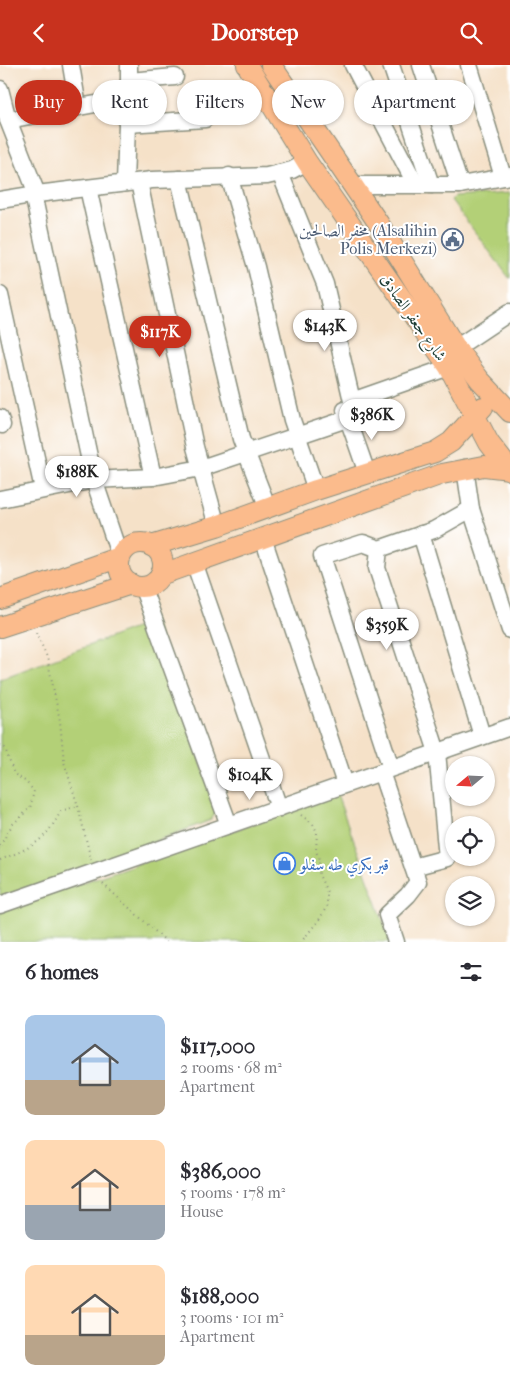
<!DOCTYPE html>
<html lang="en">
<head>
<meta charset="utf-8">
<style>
	:root { --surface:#fff; --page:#f7f7f7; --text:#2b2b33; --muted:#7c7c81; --accent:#c8321e }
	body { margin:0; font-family:"IM FELL French Canon",Amiri,serif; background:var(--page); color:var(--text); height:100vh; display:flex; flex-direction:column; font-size:19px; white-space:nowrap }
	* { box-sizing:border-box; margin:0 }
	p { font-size:16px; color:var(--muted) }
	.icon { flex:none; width:28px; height:28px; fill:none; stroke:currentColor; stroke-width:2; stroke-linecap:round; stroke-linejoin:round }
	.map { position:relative; height:877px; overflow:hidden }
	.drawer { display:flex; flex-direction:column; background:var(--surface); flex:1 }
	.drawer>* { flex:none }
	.top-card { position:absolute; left:15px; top:15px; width:480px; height:45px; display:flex; gap:10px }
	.needle { width:32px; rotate:251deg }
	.controls { position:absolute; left:445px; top:691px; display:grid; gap:10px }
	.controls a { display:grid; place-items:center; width:50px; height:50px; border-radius:50%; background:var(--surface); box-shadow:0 1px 4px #0004; font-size:25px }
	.price { position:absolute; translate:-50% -42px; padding:0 11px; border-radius:18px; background:#fff; color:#222; font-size:16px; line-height:32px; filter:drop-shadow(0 1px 2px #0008) }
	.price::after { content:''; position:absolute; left:50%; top:30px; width:15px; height:11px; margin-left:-8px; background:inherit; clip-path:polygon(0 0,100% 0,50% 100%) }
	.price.selected { background:var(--accent); color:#fff }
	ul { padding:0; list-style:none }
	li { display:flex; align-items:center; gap:15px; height:125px; padding:0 25px }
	li span { display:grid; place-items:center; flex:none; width:140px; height:100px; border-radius:10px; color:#555 }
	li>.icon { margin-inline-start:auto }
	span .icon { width:60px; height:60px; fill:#fffc; stroke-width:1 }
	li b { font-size:21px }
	h2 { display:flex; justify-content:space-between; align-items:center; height:60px; padding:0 25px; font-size:21px }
	.tag { padding:0 18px; border-radius:22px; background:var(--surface); box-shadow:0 1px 4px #0004; font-size:18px; line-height:45px }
	.tag.selected { background:var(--accent); color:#fff }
	header { display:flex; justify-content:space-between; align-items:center; height:65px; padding:0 25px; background:var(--accent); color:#fff; font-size:22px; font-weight:800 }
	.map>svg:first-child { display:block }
	.green { fill:#b3d077; stroke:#698656 }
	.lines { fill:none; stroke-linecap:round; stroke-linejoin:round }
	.minor-casing { stroke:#8a8f7e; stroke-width:19 }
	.major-casing { stroke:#8a8f7e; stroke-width:22 }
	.path { stroke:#8a8f7e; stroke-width:2; stroke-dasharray:1 4; stroke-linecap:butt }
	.minor { stroke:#fff; stroke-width:16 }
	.major { stroke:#fbbb8c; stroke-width:20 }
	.labels { text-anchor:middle; stroke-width:4; stroke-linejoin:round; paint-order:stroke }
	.service-label { font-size:16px; fill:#4e5e75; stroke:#fff; text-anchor:end }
	.street-label { font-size:16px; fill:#1f3d34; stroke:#fff }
	.shop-label { font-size:16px; fill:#366cbe; stroke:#fff; text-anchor:start }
</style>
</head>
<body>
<header><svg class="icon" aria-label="back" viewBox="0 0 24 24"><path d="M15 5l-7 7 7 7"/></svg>Doorstep<svg class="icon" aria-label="search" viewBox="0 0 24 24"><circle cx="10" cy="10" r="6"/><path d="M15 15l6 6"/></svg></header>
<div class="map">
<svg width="510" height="877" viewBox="0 0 510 877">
	<rect width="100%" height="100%" fill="#fff"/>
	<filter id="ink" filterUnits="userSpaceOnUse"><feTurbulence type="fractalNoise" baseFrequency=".02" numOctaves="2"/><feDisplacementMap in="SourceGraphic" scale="10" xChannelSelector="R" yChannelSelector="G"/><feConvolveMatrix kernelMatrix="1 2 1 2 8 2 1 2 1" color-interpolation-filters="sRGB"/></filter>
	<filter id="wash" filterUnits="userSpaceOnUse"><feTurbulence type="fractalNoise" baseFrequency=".0096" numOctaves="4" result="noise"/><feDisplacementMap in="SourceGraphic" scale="20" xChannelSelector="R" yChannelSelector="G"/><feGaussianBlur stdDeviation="1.12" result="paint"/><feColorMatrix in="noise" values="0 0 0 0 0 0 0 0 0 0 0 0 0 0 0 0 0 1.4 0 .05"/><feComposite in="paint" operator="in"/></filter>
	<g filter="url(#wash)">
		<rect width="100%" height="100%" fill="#f5e1c8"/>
		<!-- green -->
		<g class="green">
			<polygon points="510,128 510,214 451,135 454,132"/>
			<polygon points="154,556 217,746 211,755 56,814 0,833 0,614"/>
			<polygon points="337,730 391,877 0,877 0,846"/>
		</g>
	</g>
	<g filter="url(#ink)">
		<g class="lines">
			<defs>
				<g id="minor">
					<polyline points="71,0 78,42"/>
					<polyline points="353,0 416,120"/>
					<polyline points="391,0 431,120"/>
					<polyline points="421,0 460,120"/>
					<polyline points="469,0 503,112"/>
					<polyline points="129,16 175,12"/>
					<polyline points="0,24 8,55 37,129 0,135"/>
					<polyline points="8,55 123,34"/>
					<polyline points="127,59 205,54"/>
					<polyline points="280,108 325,219 352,336 449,302"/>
					<polyline points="229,111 256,202 292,355 316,425"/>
					<polyline points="179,114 241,374 268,443"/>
					<polyline points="139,117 195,382 217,461"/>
					<polyline points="125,118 127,59 123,34 129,16 129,0"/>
					<polyline points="352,120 460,120 510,111"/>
					<polyline points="88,123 153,412"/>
					<polyline points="33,129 94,415 153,412 201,403 347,354"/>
					<polyline points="37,129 152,115 267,111 292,105 307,97"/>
					<polyline points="0,230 43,424"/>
					<polyline points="456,283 510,247"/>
					<polyline points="345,345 367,408"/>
					<polyline points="0,353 2,360"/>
					<polyline points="465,403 471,444 510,565"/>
					<polyline points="0,434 94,415 120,492"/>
					<polyline points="421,469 482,671"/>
					<polyline points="263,473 345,719"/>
					<polyline points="379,484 363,478 322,491 391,703"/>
					<polyline points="194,497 279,743"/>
					<polyline points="142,521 229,760"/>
					<polyline points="381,707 418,817 408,830 387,850 396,877"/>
					<polyline points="413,802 447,793 437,687 377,503 379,484 434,465 471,444"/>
					<polyline points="0,840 510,662"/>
				</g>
				<g id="major">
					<polyline points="247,0 307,97 449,302 489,378 510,405"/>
					<polyline points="271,0 379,159 456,283 480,315 510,347"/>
					<circle cx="141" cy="500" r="22"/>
					<polyline points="151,481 217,461 316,425 435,387 451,377 483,342"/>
					<polyline points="160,510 442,409 484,401 510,404"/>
					<polyline points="0,534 120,492"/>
					<polyline points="0,562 131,519"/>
				</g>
			</defs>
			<!-- minor casing -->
			<use href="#minor" class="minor-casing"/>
			<!-- major casing -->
			<use href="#major" class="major-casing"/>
			<!-- path -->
			<g class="path">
				<polyline points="36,567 47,592 60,656 64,697 78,741 91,795"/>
				<polyline points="0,680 5,683 14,709 25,716 34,726 30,743 12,760 0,781"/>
				<polyline points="301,750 313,759 317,767 316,786 319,794 319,810 327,827 327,841 319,855 301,877"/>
				<path d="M 0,795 C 32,782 44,778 61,746 L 78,741"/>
				<polyline points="103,819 167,877"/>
			</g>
			<!-- minor -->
			<use href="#minor" class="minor"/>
			<!-- major -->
			<use href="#major" class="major"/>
		</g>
	</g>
	<!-- icons -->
	<defs>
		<symbol id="civic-ring" viewBox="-11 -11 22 22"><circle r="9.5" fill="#fff" stroke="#5c6f8a" stroke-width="1.5"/><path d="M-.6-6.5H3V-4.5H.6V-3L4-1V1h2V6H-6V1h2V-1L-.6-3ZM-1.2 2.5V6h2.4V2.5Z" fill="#5c6f8a"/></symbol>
		<symbol id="shop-ring" viewBox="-11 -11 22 22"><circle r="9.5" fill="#fff" stroke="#3f7fe0" stroke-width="1.5"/><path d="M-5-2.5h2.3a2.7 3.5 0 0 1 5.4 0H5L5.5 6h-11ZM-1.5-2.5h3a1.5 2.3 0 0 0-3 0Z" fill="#3f7fe0"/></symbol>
	</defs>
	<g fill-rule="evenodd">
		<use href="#civic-ring" x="440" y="162" width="25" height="25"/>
		<use href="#shop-ring" x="272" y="786" width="25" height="25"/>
	</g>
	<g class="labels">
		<!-- service labels -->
		<g class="service-label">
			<text x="437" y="171">مخفر الصالحين (Alsalihin<tspan x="437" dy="18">Polis Merkezi)</tspan></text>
		</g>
		<!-- street labels -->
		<g class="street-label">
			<text transform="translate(414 252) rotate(55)" y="6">شارع جعفر الصادق</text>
		</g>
		<!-- shop labels -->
		<g class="shop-label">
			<text x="300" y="805">قبر بكري طه سفلو</text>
		</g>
	</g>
</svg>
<div class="controls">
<a><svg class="needle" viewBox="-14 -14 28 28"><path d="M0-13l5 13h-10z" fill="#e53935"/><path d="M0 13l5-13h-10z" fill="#7c7c81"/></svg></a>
<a><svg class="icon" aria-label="locate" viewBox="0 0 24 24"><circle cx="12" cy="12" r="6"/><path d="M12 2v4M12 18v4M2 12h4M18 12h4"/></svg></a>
<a><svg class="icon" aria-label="layers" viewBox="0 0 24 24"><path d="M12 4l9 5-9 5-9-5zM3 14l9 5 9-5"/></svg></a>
</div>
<b class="price" style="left:325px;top:287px">$143K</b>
<b class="price selected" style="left:160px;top:293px">$117K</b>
<b class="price" style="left:372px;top:376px">$386K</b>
<b class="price" style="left:77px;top:433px">$188K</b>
<b class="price" style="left:387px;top:586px">$359K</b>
<b class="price" style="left:250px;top:736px">$104K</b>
<div class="top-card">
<a class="tag selected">Buy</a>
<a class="tag">Rent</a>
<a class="tag">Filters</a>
<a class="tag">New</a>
<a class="tag">Apartment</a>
</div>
</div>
<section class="drawer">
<h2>6 homes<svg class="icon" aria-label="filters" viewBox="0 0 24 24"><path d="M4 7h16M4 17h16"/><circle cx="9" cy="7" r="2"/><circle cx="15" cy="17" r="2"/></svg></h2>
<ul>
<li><span style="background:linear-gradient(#a9c7e8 65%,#b9a48a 0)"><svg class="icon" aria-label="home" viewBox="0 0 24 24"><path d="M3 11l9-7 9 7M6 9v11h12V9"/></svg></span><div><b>$117,000</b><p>2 rooms · 68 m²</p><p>Apartment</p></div></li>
<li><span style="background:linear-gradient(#ffd9b3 65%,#9aa5b1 0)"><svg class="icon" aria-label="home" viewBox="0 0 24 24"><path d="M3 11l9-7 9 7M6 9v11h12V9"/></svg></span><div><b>$386,000</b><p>5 rooms · 178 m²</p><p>House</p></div></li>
<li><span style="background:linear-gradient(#ffd9b3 70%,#b9a48a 0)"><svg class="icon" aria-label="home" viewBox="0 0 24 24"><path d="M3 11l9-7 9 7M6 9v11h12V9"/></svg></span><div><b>$188,000</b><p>3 rooms · 101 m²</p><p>Apartment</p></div></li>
</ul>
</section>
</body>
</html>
